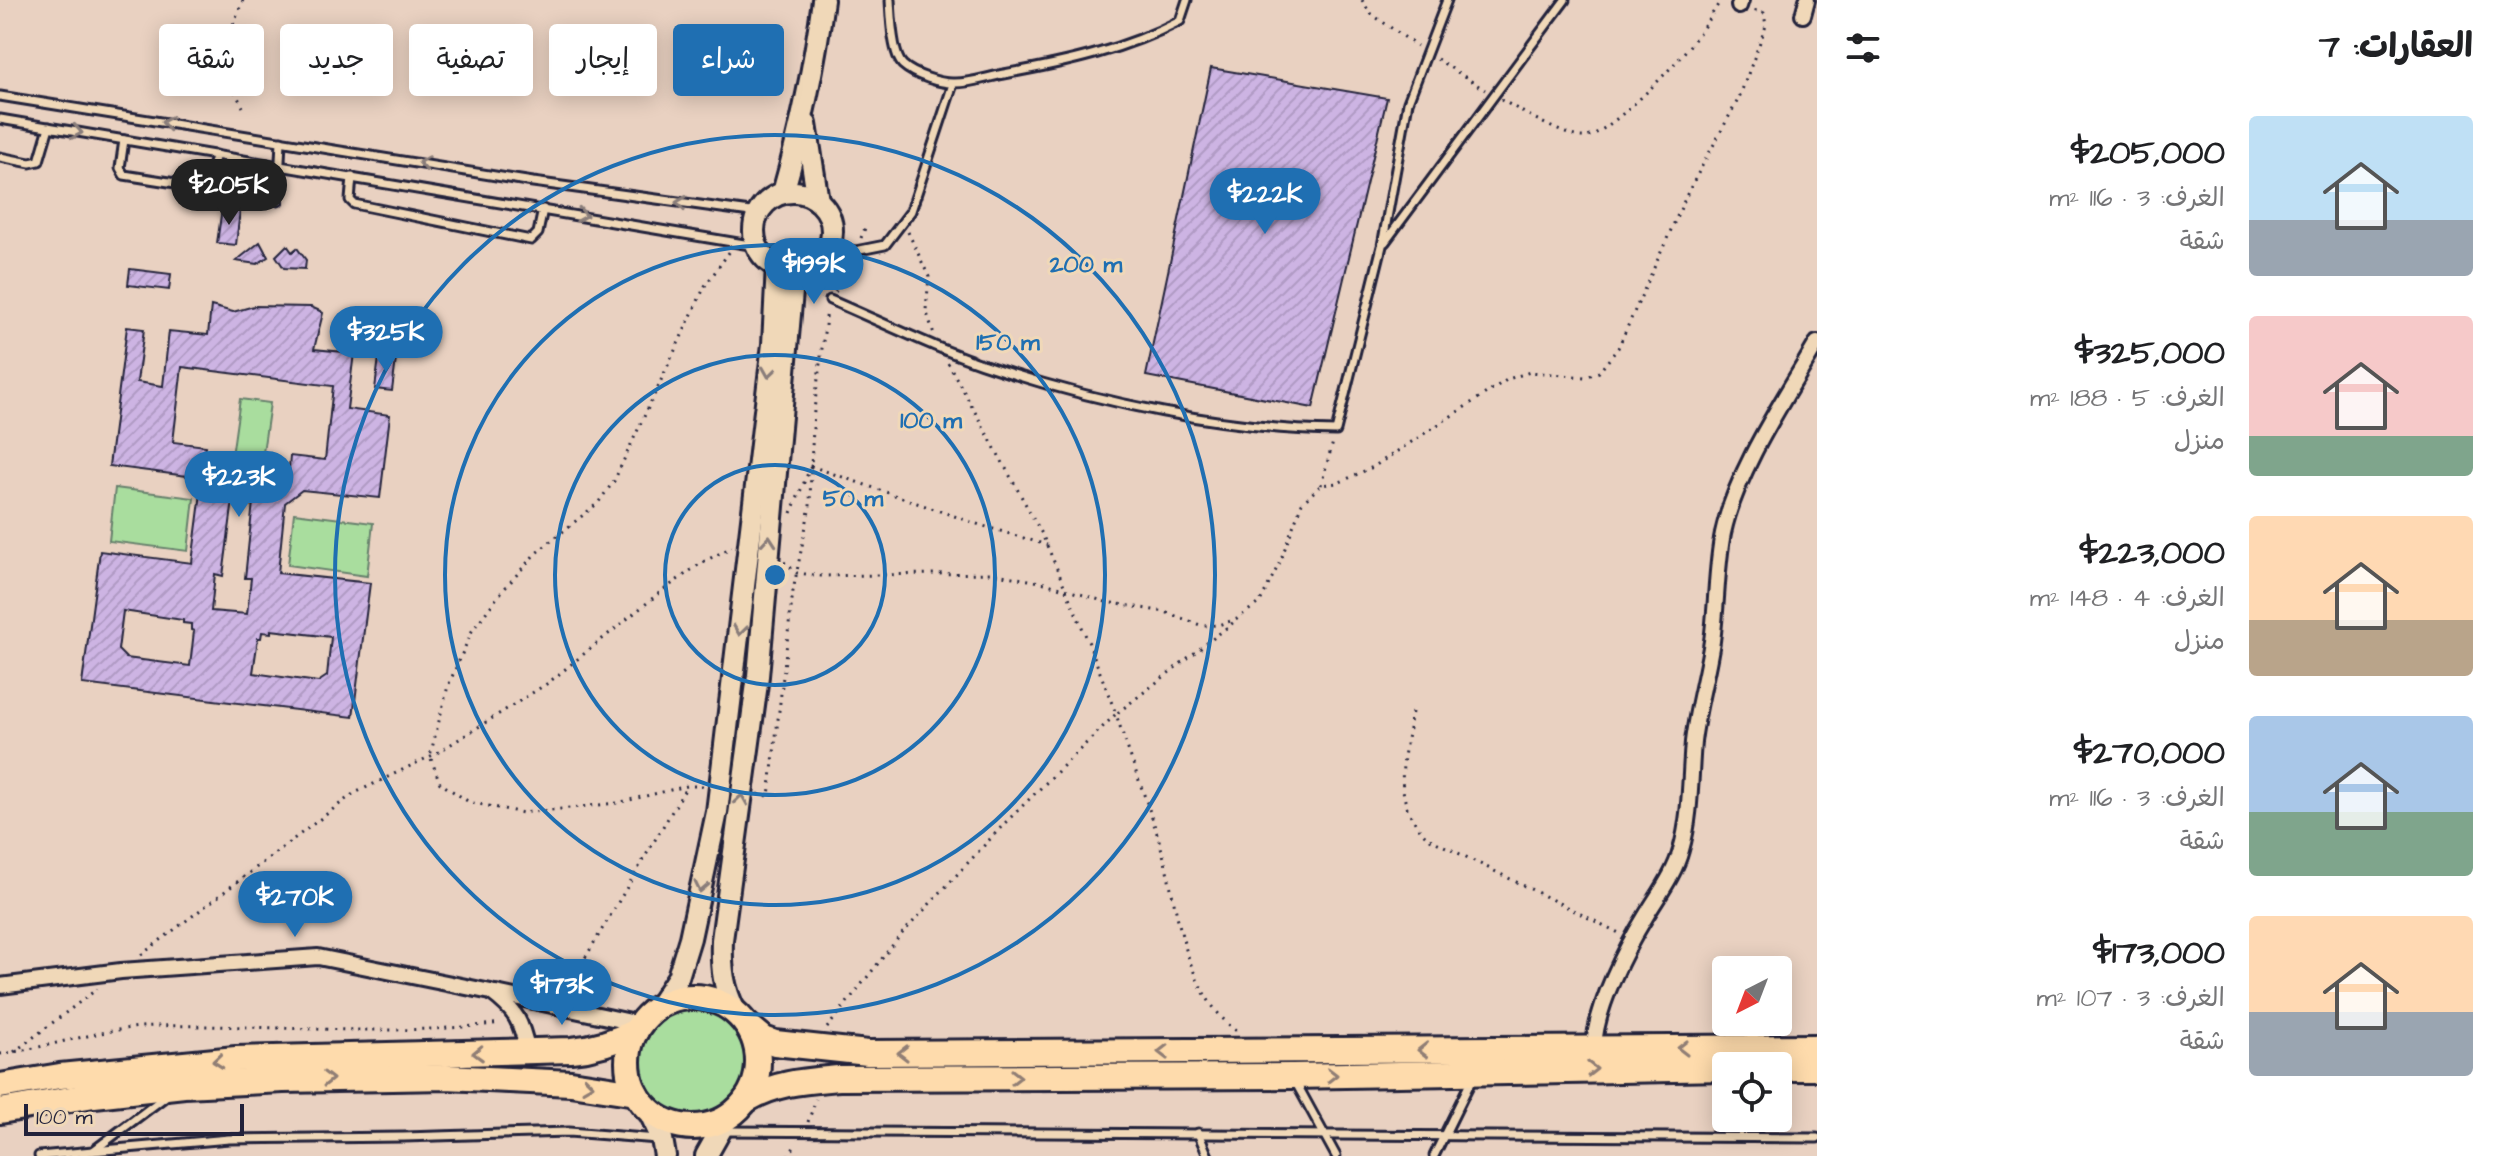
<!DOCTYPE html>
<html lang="ar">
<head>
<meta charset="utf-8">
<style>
	:root { --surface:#fff; --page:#f2f2f2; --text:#202124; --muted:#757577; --accent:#1f6fb2 }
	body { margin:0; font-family:"Architects Daughter","Playpen Sans Arabic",sans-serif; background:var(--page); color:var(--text); direction:rtl; height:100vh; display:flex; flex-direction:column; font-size:30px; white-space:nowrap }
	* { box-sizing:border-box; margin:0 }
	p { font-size:26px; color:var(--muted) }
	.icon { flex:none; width:44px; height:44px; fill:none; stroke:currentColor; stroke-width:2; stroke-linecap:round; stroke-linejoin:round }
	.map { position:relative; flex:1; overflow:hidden; direction:ltr }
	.panel { display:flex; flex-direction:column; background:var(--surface); width:680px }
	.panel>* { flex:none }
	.top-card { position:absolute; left:24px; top:24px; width:760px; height:72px; direction:rtl; display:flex; gap:16px }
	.needle { width:52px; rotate:222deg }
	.fabs { position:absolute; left:1712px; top:956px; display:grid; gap:16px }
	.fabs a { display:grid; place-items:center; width:80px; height:80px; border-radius:8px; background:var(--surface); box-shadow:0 4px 20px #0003; font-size:40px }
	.scale { position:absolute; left:24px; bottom:20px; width:220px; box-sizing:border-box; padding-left:8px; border:4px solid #22223b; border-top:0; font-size:22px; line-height:28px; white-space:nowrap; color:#22223b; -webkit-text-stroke:6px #f0d8b8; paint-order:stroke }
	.price { position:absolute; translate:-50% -68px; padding:0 18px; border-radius:28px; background:var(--accent); color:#fff; font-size:26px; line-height:52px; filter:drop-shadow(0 2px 4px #0008) }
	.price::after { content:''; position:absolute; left:50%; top:48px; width:24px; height:18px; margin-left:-12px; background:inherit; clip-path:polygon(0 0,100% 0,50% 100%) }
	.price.active { background:#222; color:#fff }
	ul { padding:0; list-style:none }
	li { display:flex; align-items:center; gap:24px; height:200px; padding:0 24px }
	li span { display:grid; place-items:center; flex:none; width:224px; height:160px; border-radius:8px; color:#555 }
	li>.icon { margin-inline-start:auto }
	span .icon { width:96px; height:96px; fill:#fffc; stroke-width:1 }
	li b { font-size:34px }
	h2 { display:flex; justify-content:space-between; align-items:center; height:96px; padding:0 24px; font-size:34px }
	.chip { padding:0 28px; border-radius:8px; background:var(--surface); box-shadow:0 4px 20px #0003; font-size:28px; line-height:72px }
	.chip.active { background:var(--accent); color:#fff }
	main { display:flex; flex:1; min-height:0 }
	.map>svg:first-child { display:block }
	.grass { fill:#a9dd9e; stroke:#66806c; stroke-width:2 }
	.building { fill:url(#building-hatch); stroke:#22223b; stroke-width:2; fill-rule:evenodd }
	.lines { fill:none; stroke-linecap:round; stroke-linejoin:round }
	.service-casing { stroke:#22223b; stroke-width:13 }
	.minor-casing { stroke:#22223b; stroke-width:20 }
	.secondary-casing { stroke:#22223b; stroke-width:26 }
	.trunk-casing { stroke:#22223b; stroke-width:30 }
	.path { stroke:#22223b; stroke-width:3; stroke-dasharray:2 6; stroke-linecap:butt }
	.service { stroke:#f0d8b8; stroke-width:7 }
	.minor { stroke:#f0d8b8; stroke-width:14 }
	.secondary { stroke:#f0d8b8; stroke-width:20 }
	.trunk { stroke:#fedbac; stroke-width:24 }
	.oneway { stroke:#897d7a }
	.oneway2 { stroke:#907e74 }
	.ring { fill:none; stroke:#1f6fb2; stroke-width:4 }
	.centre { fill:#1f6fb2; stroke:#f0d8b8; stroke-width:4 }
	.ring-label { font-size:24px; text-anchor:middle; font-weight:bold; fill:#1f6fb2; stroke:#f0d8b8; stroke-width:6; stroke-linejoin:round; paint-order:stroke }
</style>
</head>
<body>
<main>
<section class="panel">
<h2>العقارات: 7<svg class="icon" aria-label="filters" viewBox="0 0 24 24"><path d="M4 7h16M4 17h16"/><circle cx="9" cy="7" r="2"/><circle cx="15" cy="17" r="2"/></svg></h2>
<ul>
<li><span style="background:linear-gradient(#bfe0f5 65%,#9aa5b1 0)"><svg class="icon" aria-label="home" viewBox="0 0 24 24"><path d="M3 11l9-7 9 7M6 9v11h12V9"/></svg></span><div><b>$205,000</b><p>الغرف: 3 · 116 m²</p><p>شقة</p></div></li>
<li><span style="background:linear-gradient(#f6c9c9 75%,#7fa58c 0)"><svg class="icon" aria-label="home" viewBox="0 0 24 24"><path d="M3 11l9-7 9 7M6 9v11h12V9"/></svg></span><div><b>$325,000</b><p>الغرف: 5 · 188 m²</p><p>منزل</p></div></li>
<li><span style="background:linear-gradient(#ffd9b3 65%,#b9a48a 0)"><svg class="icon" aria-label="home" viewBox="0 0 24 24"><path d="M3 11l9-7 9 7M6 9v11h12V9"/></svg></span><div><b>$223,000</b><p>الغرف: 4 · 148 m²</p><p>منزل</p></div></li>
<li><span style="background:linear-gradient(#a9c7e8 60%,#7fa58c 0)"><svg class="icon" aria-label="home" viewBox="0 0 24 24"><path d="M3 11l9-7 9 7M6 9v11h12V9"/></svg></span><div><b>$270,000</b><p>الغرف: 3 · 116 m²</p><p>شقة</p></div></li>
<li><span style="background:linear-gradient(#ffd9b3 60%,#9aa5b1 0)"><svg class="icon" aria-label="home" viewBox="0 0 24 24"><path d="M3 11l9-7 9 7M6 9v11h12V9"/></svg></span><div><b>$173,000</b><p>الغرف: 3 · 107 m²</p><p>شقة</p></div></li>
</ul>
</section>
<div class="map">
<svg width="1817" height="1156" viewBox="0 0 1817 1156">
	<defs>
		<pattern id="building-hatch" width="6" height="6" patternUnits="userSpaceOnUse" patternTransform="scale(2)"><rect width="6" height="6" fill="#cdb4e3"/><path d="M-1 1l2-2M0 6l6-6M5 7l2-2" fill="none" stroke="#b09ac4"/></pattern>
	</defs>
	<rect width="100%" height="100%" fill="#e9d1c1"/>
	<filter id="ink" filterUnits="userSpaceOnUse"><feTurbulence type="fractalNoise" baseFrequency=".0125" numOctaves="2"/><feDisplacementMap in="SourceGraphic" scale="16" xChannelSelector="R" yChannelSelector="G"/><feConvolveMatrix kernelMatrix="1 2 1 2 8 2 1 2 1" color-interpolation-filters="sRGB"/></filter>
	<g filter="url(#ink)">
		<!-- grass -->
		<g class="grass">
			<polygon points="240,399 270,403 262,460 232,456"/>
			<polygon points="115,488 194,498 188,551 109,541"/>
			<polygon points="294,513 373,523 367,576 288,565"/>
			<circle cx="693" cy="1062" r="56"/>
		</g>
		<!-- building -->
		<g class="building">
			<polygon points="1211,68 1387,98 1313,408 1146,376"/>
			<polygon points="222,208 240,210 236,245 217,243"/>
			<polygon points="260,242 268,257 257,264 236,261"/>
			<polygon points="287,245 292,252 297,248 306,260 305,269 284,268 276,256"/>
			<polygon points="130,269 171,274 169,290 128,285"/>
			<path d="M 211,306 L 233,312 L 254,306 L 311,307 L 320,311 L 323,313 L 314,349 L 354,353 L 347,409 L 390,415 L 380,498 L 302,490 L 285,503 L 278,573 L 370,583 L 353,717 L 82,684 L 100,551 L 192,563 L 201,493 L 187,476 L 109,466 L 127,327 L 144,329 L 137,382 L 163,386 L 169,331 L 208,335 ZM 182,367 L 333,386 L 325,460 L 290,456 L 288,479 L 278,487 L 212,479 L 203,469 L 206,446 L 173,442 ZM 233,500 L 253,502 L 245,578 L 251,578 L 247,614 L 211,611 L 215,574 L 223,576 ZM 123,611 L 183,620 L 183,623 L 191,624 L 191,630 L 194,631 L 190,666 L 126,658 L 118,650 ZM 271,630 L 331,637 L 327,676 L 318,682 L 253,673 L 258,638 L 261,638 L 262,632 L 271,633 Z"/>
			<polygon points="379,357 396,359 392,391 375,389"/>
		</g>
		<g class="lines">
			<defs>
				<g id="service">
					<path d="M 890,0 C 891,16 892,55 903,65 C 914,75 941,84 955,83 C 971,83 988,77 1004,74 C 1065,63 1124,50 1180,21 L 1187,0"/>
					<polyline points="0,96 533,182 758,213"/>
					<polyline points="0,119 756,246"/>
					<polyline points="124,140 120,168 124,175 201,187 206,184 216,155"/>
					<polyline points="0,157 30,163 39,161 49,127"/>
					<polyline points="352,177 350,200 354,204 531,240 538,233 543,209"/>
					<polyline points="278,201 281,141"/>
					<polyline points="1385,242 1565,0"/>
					<polyline points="828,247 855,251 885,245 911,211 953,84"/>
					<path d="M 830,300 C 884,323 938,350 994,368 C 1100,403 1224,429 1336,431 L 1382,246 L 1408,102 L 1447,0"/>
					<polyline points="1295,1081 1336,1156"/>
					<polyline points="723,1131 1817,1138"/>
					<polyline points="1198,1133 1208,1156"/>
					<polyline points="93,1151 229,1139 404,1137 569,1132 658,1139"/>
					<polyline points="39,1156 93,1151 166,1096"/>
					<polyline points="1434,1156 1472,1079"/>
				</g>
				<g id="minor">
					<polyline points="1739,6 1741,0"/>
					<polyline points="1803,15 1807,0"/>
					<path d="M 0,986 L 121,971 L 318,957 L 491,992 C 517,1011 521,1022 528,1052"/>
					<polyline points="496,993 640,1024"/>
					<path d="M 1594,1048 C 1595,1008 1626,948 1647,914 C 1659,894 1675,873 1681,850 C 1691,816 1690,777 1693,742 C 1697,708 1707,675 1712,641 C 1717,605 1716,568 1723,533 C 1737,469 1784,400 1817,343"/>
				</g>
				<g id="secondary">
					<polyline points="806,124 818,201"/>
					<circle cx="793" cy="231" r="39"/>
					<path d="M 783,193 C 802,125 814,69 823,0"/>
					<polyline points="659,1006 678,977 690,938 717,812 773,344 777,266"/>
					<path d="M 736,1013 C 723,988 721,968 722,940 L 758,676 L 794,269"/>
					<polyline points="647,1107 662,1139 665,1156"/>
					<polyline points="706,1156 728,1117"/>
				</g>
				<g id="trunk">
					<circle cx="693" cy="1062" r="65"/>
					<polyline points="746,1024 764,1039 775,1043 868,1053 1817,1047"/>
					<polyline points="1778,1068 1817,1068"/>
					<path d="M 0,1086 L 60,1076 L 236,1059 L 571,1050 C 595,1048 614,1042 636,1031"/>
					<path d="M 746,1100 C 777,1082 805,1081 839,1078 L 1292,1076 L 1726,1068"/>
					<polyline points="0,1111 94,1095 184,1085 283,1080 446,1077 571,1083 636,1093"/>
				</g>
			</defs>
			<!-- service casing -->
			<use href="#service" class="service-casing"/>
			<!-- minor casing -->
			<use href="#minor" class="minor-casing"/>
			<!-- secondary casing -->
			<use href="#secondary" class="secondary-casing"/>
			<!-- trunk casing -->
			<use href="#trunk" class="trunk-casing"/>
			<!-- path -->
			<g class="path">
				<path d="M 243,0 C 223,50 216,57 243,107"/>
				<polyline points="1362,0 1370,13 1417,46"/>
				<polyline points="1437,59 1485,90"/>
				<path d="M 1501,100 C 1519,109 1566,139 1585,137 C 1606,136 1672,69 1686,50 C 1699,35 1710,17 1721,0"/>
				<polyline points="908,232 929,277 926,310 934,334"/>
				<polyline points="861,238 865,228"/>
				<polyline points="807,292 822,298"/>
				<polyline points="835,292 847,276 852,260"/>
				<polyline points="948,363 1042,534 1088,641 1116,714 1234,622"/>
				<polyline points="1321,485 1333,442"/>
				<polyline points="791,513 811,466 814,410 827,310"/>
				<polyline points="784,562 797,573 821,576 991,573 1045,583 1106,602 1165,612 1203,626 1218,625 1237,619 1260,602 1279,564 1302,503 1321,485 1338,483 1373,467 1508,379 1530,372 1585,377 1599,372 1618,348 1688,192 1739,98 1766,26 1764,13 1753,10"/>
				<path d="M 1412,712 C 1404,760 1389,800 1428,838 L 1621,934"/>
				<polyline points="703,786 687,786 617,803 523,813 469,802 440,783 430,756 448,686 472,631 499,595 535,554 598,503 614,481 705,286 730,251"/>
				<polyline points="758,794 769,796 793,591 810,506 811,466 980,525 1047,545"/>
				<polyline points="141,955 353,794 437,753 548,683 658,594 701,563 732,547"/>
				<polyline points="565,992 687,786"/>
				<path d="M 827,1028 L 899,937 L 1005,823 L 1116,714 C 1131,761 1150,807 1163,854 C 1179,914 1184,992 1238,1032"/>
				<polyline points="14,1052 97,989"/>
				<path d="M 0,1054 C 52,1047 103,1028 155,1026 C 270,1024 387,1038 501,1023"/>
				<polyline points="808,1122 816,1099"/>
				<polyline points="788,1156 797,1143"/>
			</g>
			<!-- service -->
			<use href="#service" class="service"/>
			<!-- minor -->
			<use href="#minor" class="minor"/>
			<!-- secondary -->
			<use href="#secondary" class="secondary"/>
			<!-- trunk -->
			<use href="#trunk" class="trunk"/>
		</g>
		<!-- one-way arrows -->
		<defs><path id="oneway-chevron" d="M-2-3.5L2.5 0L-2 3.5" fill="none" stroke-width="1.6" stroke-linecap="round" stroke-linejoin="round" transform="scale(2)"/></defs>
		<g class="oneway">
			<use href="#oneway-chevron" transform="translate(167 123) rotate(-171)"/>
			<use href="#oneway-chevron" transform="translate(77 132) rotate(10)"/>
			<use href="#oneway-chevron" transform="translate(424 163) rotate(-170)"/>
			<use href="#oneway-chevron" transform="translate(681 203) rotate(-172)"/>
			<use href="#oneway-chevron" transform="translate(582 215) rotate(9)"/>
			<use href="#oneway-chevron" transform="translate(769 372) rotate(98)"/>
			<use href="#oneway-chevron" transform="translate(769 541) rotate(-85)"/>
			<use href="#oneway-chevron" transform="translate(740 630) rotate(97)"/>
			<use href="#oneway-chevron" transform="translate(741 800) rotate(-82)"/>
			<use href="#oneway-chevron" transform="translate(701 887) rotate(102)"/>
		</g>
		<g class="oneway2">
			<use href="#oneway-chevron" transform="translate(1683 1048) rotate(180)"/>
			<use href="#oneway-chevron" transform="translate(1423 1050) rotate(179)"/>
			<use href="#oneway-chevron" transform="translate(1163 1052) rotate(180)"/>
			<use href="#oneway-chevron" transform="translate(478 1053) rotate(178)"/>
			<use href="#oneway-chevron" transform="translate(903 1053) rotate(180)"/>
			<use href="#oneway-chevron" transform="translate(218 1061) rotate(174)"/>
			<use href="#oneway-chevron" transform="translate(1592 1069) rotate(-1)"/>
			<use href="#oneway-chevron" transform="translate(1332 1075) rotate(-1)"/>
			<use href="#oneway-chevron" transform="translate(1016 1077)"/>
			<use href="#oneway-chevron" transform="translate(328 1079) rotate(-1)"/>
			<use href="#oneway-chevron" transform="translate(588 1085) rotate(8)"/>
		</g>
	</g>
	<!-- distance rings -->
	<g class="ring">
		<circle cx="775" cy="575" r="110"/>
		<circle cx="775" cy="575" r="220"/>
		<circle cx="775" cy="575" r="330"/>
		<circle cx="775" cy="575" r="440"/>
	</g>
	<circle cx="775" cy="575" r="12" class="centre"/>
	<g class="ring-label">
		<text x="1086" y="272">200 m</text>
		<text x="1008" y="350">150 m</text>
		<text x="931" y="428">100 m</text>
		<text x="853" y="506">50 m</text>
	</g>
</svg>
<div class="fabs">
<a><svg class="needle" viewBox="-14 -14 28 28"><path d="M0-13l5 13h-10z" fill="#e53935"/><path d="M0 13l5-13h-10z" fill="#757577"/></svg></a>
<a><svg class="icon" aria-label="locate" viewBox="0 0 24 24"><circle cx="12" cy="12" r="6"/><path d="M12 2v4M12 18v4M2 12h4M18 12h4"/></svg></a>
</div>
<div class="scale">100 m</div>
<b class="price active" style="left:229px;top:227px">$205K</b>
<b class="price" style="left:1265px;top:236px">$222K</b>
<b class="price" style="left:814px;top:306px">$199K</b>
<b class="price" style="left:386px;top:374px">$325K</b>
<b class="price" style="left:239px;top:519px">$223K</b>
<b class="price" style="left:295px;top:939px">$270K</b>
<b class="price" style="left:562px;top:1027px">$173K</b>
<div class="top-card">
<a class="chip active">شراء</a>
<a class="chip">إيجار</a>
<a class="chip">تصفية</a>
<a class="chip">جديد</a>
<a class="chip">شقة</a>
</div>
</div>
</main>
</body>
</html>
